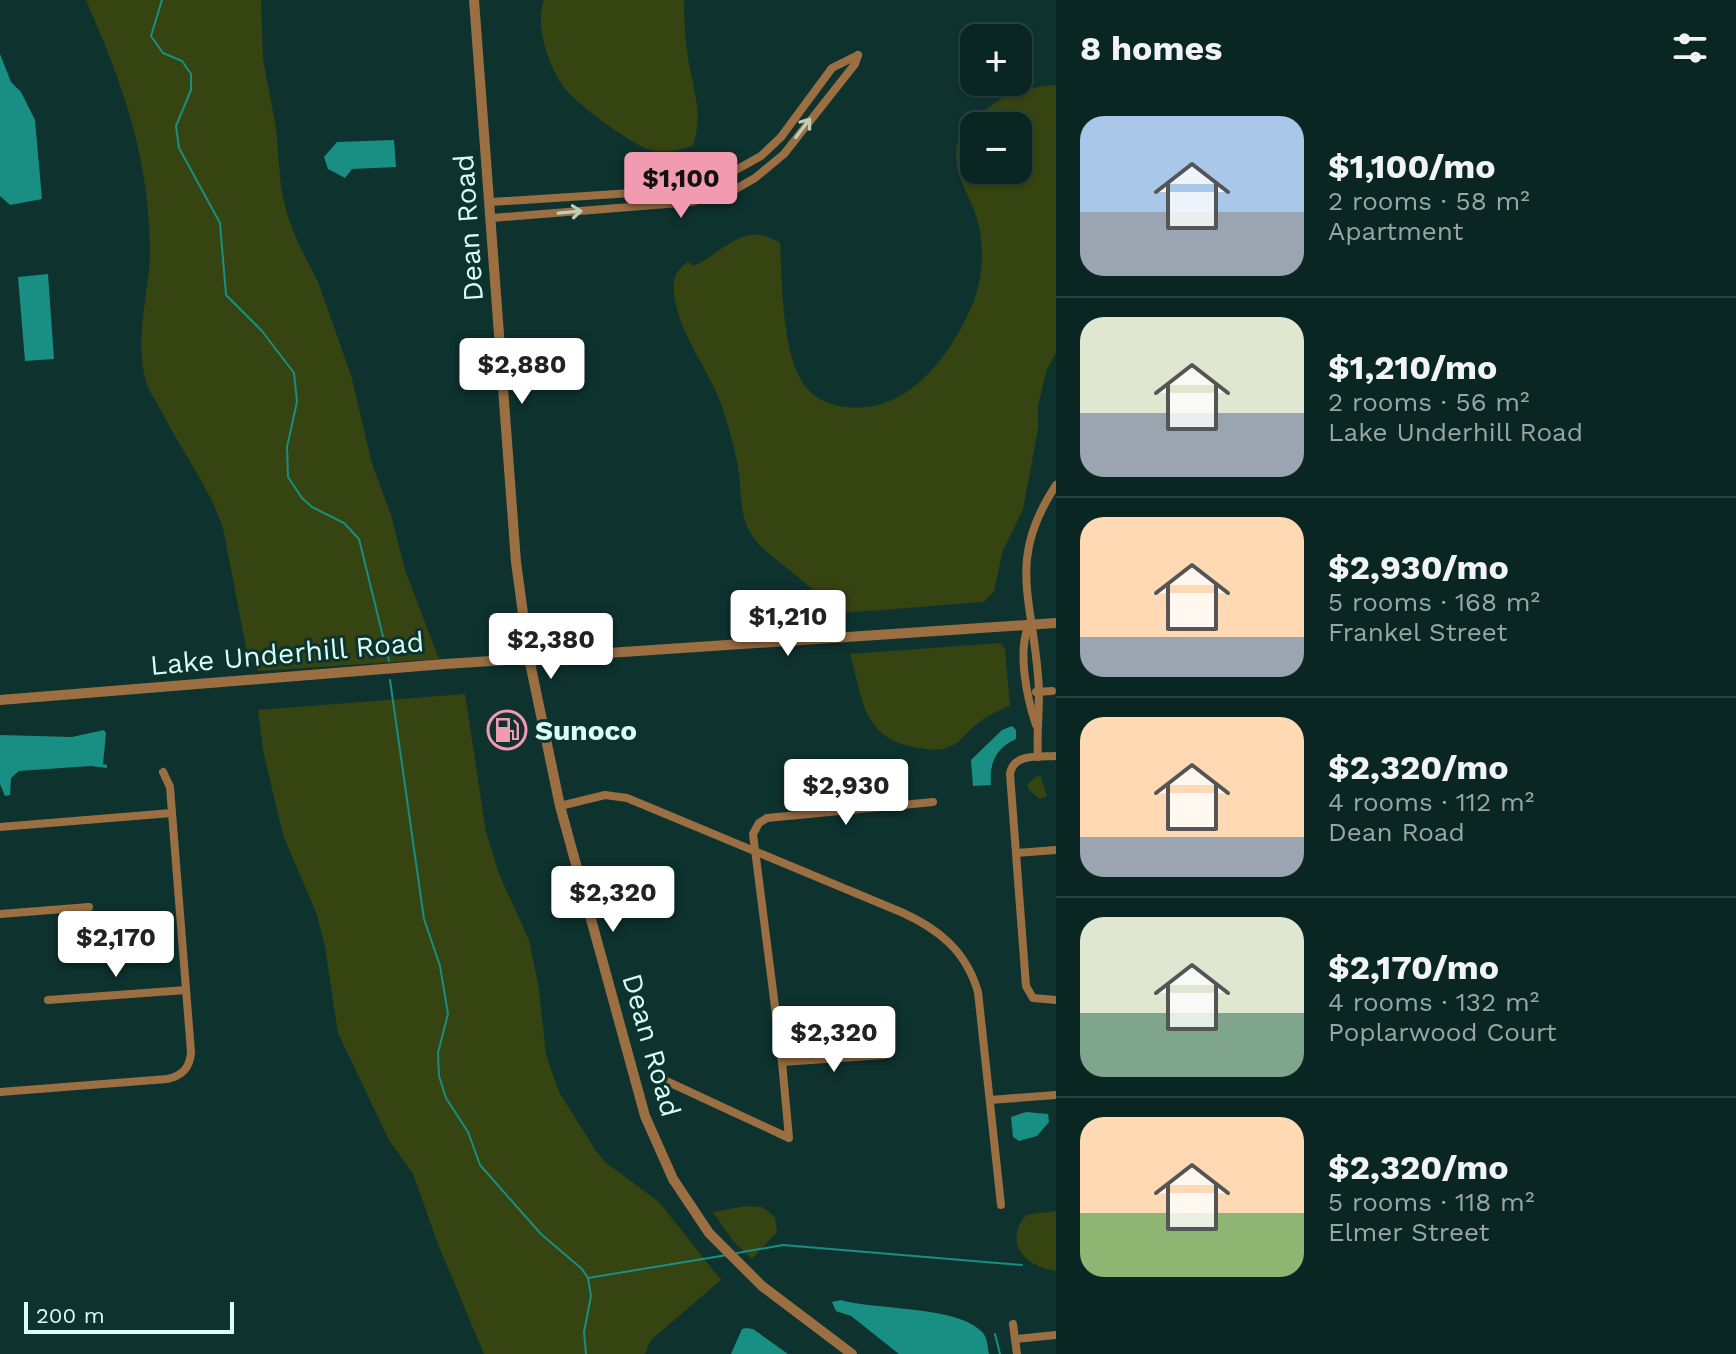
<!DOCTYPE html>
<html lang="en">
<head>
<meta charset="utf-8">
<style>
	:root { --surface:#0a2623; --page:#183230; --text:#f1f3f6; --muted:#99a5a6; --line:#2a4341; --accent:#f29ab0 }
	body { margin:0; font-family:"Work Sans",sans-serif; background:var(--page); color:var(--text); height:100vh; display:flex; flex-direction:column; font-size:30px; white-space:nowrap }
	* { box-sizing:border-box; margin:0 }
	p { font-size:26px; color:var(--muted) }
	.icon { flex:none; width:44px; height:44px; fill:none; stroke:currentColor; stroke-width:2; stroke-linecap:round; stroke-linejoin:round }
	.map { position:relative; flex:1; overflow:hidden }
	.panel { display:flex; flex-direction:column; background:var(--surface); width:680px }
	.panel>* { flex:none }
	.controls { position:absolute; left:960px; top:24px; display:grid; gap:16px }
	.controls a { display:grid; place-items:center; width:72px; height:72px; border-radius:16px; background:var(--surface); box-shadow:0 2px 6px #0004,0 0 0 2px var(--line); font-size:40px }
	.scale { position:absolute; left:24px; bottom:20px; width:210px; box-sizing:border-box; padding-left:8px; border:4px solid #d6fff7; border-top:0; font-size:22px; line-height:28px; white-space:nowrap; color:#d6fff7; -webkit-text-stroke:6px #0e332f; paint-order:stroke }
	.price { position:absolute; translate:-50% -68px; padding:0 18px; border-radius:8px; background:#fff; color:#222; font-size:26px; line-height:52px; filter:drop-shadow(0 2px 4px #0008) }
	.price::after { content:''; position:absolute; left:50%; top:48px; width:24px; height:18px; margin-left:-12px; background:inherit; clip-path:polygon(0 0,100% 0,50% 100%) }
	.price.selected { background:var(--accent); color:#111 }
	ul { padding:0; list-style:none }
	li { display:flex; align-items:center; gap:24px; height:200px; padding:0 24px }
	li+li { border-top:2px solid var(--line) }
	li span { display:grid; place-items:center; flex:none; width:224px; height:160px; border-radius:24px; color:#555 }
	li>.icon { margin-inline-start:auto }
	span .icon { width:96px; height:96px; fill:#fffc; stroke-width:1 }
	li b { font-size:34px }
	h2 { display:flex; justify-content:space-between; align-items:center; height:96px; padding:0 24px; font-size:34px }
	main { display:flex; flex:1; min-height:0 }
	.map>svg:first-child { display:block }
	.green { fill:#364411; fill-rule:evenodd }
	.water { fill:#188f82 }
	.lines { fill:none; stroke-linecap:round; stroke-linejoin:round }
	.stream { stroke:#188f82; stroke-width:2 }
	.minor { stroke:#9c6f43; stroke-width:8 }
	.tertiary { stroke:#9c6f43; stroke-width:10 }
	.oneway { stroke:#c2cdb8 }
	.labels { text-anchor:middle; stroke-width:6; stroke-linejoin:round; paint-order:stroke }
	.street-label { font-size:28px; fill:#d6fff7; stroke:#0e332f }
	.poi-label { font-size:28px; font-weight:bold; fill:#d6fff7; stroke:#0e332f; text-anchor:start }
</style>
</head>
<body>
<main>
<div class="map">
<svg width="1056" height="1354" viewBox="0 0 1056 1354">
	<rect width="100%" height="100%" fill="#0e332f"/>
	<!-- green -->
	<g class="green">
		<path d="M 86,0 L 261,0 L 263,59 L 276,128 L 281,188 L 287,214 L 298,243 L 318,282 L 351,375 L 372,464 L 391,515 L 405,570 L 439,659 L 258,671 L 246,647 L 223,528 C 209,486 180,449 161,410 C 155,400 147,388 145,377 C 134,334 151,288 150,245 C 148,152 122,83 86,0 Z"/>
		<path d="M 544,0 L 684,0 C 684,19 685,39 688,58 C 693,91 704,113 693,146 C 678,151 660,154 645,148 C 625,139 571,101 561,83 C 547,61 535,25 544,0 Z"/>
		<path d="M 1056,85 L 1056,352 L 1046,372 L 1038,406 L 1038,429 L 1023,509 L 1002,553 L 994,592 L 983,602 L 842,613 L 761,547 C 737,521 743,499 738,466 C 734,445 727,421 720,401 C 706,365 678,332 674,293 C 672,279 676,270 688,262 L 693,266 C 723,254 742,219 780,243 C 782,281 782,348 801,380 C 811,397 828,405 846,407 C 909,415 952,353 973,303 C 984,277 985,239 975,213 C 966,188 949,166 959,138 C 990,102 1007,89 1056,85 ZM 974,126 L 1018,126 L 1018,170 L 974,170 Z"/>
		<path d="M 1000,643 L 1005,649 L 1010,706 C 995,712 981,719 969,731 C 964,735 961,741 955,744 C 941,752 929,750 914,747 C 862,737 863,699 850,654 Z"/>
		<polygon points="465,694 486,832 499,874 529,940 539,989 546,1055 559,1092 596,1151 605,1162 659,1202 721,1280 651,1340 645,1354 484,1354 438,1244 413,1174 389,1140 338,1033 325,947 317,915 283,835 263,750 258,710"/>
		<polygon points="1037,776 1041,777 1047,796 1040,799 1029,790 1027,785"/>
		<polygon points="746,1206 762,1207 775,1217 777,1232 752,1259 733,1241 713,1212"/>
		<path d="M 1056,1211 L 1056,1271 C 1025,1266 1003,1244 1026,1215 Z"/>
	</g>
	<!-- water -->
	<g class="water">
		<polygon points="0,54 11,82 21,92 35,120 42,199 10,205 0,196"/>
		<polygon points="394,140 396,167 352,169 345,178 328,169 324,157 337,142"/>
		<polygon points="48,274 54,359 25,361 18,277"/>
		<path d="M 1012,726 L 1016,730 L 1016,739 C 996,748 989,763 991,785 L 973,786 L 971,760 L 1002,730 Z"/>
		<polygon points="104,730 106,733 103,764 107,765 107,768 90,766 19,771 11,778 10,795 5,796 0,784 0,735 72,737"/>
		<polygon points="1026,1112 1048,1114 1049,1122 1037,1136 1019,1141 1013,1137 1011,1117"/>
		<path d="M 841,1300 C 874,1310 957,1306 981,1331 C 988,1337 987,1345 989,1354 L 899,1354 L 851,1316 L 836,1311 L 832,1302 Z"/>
		<polygon points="746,1328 753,1329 788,1354 731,1354 742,1329"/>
	</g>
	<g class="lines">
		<!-- stream -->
		<g class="stream">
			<polyline points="162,0 151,36 163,53 182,61 191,74 191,90 176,126 179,148 220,223 226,295 262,331 294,373 297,402 287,447 288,477 302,498 312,507 344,523 359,539 389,661"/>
			<polyline points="390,680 424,919 440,966 448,1014 438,1053 439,1076 446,1098 468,1132 480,1165 541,1234 582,1269 588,1278 591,1296 584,1332 586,1354"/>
			<polyline points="737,1253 783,1245 1022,1265"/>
			<polyline points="588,1278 727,1255"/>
			<polyline points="995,1334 1000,1354"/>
		</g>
		<!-- minor -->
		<g class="minor">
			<polyline points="491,202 663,191 716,181 761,156 781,137 832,68 858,55"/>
			<polyline points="492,218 692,202 734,190 755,178 784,154 855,64 858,55"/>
			<path d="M 1029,625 C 1017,651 1027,698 1036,725"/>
			<polyline points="1036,692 1052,691"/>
			<path d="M 1056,756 C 1039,757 1013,753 1010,774 L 1026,986 L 1033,998 L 1056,1000"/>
			<path d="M 1038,757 C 1036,730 1041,703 1038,676 C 1032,597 1007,559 1056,485"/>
			<path d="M 560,806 L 605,795 L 627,798 L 901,912 C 939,929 966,951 978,992 L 1001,1205"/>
			<polyline points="0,827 172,813"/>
			<polyline points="1016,853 1056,850"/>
			<polyline points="0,914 89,907"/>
			<polyline points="48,1000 186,990"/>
			<polyline points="782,1062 884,1055"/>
			<polyline points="662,1079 789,1138 782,1062 753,834 759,823 767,818 933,802"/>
			<path d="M 0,1092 L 167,1079 C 182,1076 190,1068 191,1052 L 172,813 L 170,787 L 163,772"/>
			<polyline points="990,1100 1056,1095"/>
			<polyline points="1013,1324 1017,1354"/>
			<polyline points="1015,1339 1056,1335"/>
		</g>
		<!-- tertiary -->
		<g class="tertiary">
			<polyline points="474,0 516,562 529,658 560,806 645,1116 673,1179 709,1233 762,1286 852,1354"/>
			<polyline points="0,700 445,664 1056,623"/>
		</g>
	</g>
	<!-- one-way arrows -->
	<defs><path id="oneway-shaft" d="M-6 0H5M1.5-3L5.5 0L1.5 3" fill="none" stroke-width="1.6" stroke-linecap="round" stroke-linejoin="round" transform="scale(2)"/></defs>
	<g class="oneway">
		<use href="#oneway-shaft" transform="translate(803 128) rotate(-53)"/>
		<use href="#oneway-shaft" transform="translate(570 212) rotate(-5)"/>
	</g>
	<!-- icons -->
	<defs>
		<symbol id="fuel-ring" viewBox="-11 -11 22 22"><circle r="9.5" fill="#0e332f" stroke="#f29ab0" stroke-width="1.5"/><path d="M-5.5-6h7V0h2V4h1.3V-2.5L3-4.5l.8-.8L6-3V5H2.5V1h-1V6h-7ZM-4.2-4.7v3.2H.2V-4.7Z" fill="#f29ab0"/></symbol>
	</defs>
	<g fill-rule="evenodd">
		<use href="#fuel-ring" x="485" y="708" width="44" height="44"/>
	</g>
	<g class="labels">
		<!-- street labels -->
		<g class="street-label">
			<text transform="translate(468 228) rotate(-94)" y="10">Dean Road</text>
			<text transform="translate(287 653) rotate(-5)" y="10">Lake Underhill Road</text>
			<text transform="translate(652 1045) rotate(74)" y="10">Dean Road</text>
		</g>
		<!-- poi labels -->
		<g class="poi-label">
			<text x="535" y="740">Sunoco</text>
		</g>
	</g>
</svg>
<div class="controls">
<a>+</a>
<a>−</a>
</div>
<div class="scale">200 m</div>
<b class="price selected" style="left:681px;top:220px">$1,100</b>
<b class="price" style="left:522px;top:406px">$2,880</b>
<b class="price" style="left:788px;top:658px">$1,210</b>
<b class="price" style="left:551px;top:681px">$2,380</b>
<b class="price" style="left:846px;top:827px">$2,930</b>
<b class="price" style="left:613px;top:934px">$2,320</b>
<b class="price" style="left:116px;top:979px">$2,170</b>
<b class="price" style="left:834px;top:1074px">$2,320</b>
</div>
<section class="panel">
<h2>8 homes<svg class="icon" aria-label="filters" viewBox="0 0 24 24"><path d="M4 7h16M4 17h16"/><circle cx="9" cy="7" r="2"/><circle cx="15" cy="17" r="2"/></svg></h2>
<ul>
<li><span style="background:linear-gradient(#a9c7e8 60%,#9aa5b1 0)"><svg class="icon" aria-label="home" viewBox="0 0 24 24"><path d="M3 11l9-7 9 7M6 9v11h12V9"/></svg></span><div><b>$1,100/mo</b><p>2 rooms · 58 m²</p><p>Apartment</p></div></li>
<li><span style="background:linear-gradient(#dfe7d0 60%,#9aa5b1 0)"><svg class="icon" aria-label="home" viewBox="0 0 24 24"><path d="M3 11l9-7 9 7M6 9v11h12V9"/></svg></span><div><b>$1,210/mo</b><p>2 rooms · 56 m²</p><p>Lake Underhill Road</p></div></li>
<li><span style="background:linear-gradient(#ffd9b3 75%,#9aa5b1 0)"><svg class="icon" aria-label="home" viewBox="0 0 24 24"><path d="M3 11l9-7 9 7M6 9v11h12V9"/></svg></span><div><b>$2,930/mo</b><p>5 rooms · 168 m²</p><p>Frankel Street</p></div></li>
<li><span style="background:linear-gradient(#ffd9b3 75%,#9aa5b1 0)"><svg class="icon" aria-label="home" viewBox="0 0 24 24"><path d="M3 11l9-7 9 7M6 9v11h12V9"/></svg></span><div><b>$2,320/mo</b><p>4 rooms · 112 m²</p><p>Dean Road</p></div></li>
<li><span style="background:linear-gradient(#dfe7d0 60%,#7fa58c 0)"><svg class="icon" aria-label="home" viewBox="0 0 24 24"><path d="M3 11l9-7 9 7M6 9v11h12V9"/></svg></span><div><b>$2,170/mo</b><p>4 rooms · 132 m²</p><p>Poplarwood Court</p></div></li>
<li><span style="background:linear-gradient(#ffd9b3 60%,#8fb573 0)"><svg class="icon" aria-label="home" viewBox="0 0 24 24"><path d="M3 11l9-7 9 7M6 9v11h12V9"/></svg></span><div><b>$2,320/mo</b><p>5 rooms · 118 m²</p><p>Elmer Street</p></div></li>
</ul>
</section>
</main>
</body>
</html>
